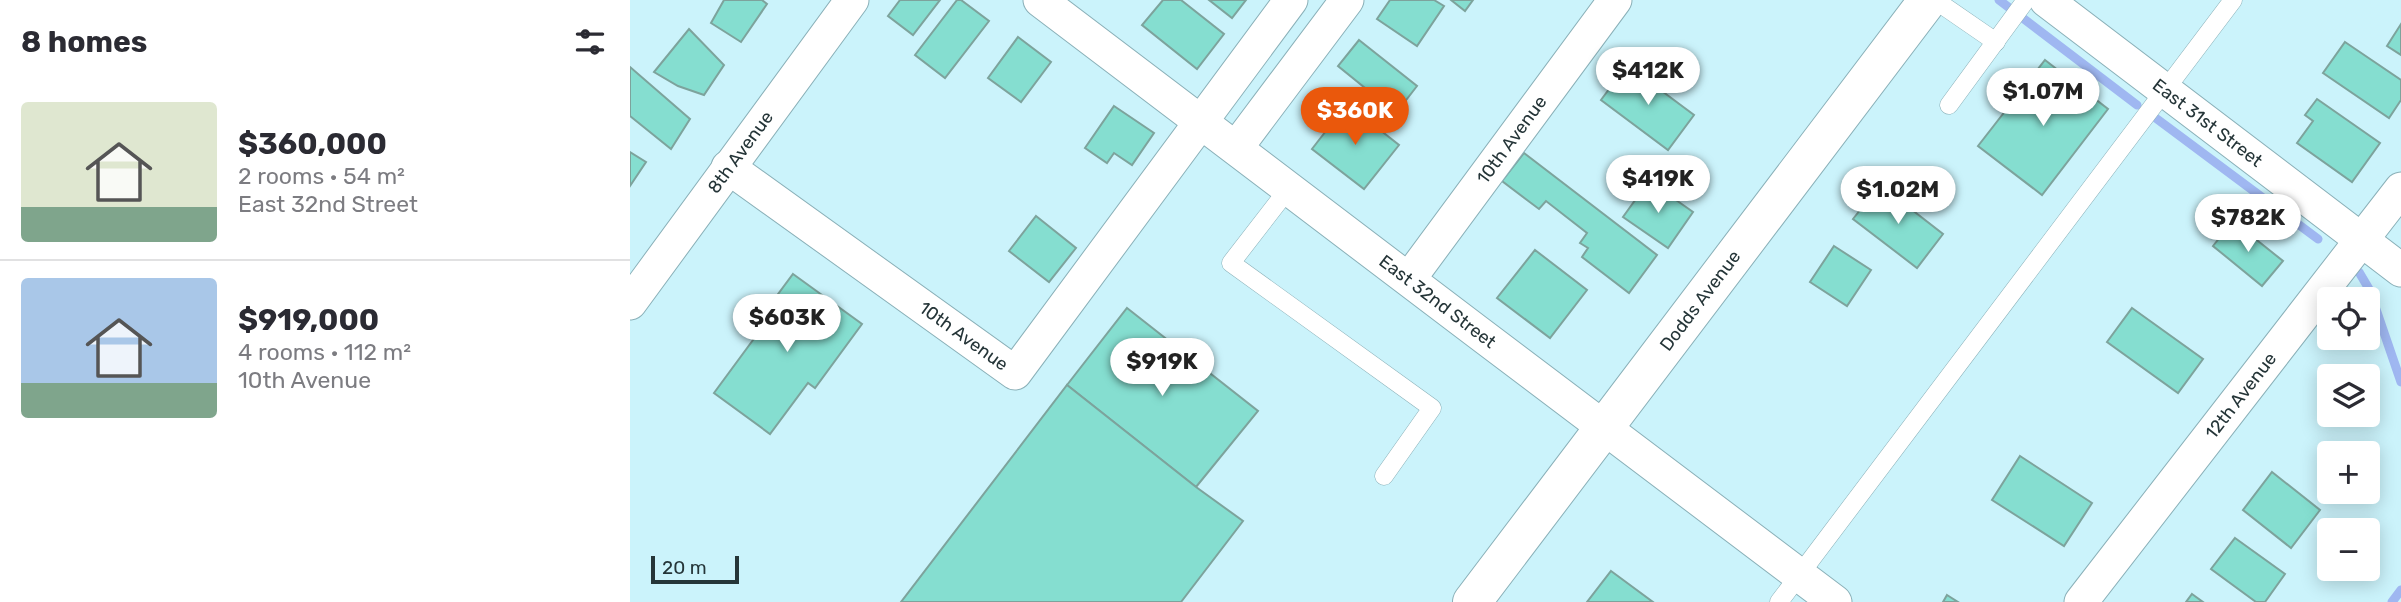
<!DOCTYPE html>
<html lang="en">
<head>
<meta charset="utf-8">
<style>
	:root { --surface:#fff; --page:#f7f7f7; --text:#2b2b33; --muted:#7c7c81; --line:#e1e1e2; --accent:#ea580c }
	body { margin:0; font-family:Rubik,sans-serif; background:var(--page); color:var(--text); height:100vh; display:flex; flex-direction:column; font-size:26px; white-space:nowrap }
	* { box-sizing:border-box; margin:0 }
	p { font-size:23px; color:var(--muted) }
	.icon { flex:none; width:38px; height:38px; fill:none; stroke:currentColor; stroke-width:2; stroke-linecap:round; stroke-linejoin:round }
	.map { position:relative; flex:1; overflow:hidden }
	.side { display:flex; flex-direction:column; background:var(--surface); width:630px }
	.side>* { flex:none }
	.fabs { position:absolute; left:1687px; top:287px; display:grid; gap:14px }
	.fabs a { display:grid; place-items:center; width:63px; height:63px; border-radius:7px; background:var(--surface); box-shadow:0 4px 18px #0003; font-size:35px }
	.scale { position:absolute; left:21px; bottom:18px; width:88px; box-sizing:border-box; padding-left:7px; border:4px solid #253538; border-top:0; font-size:19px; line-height:24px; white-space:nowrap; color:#253538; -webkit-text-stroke:5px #cbf3fb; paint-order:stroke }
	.price { position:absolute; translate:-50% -60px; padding:0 16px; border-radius:24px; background:#fff; color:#222; font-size:23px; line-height:46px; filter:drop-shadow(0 2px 4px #0008) }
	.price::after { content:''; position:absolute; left:50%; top:42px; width:21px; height:16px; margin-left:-10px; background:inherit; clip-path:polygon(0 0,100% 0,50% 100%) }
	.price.selected { background:var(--accent); color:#fff }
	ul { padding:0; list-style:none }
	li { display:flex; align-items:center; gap:21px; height:175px; padding:0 21px }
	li+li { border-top:2px solid var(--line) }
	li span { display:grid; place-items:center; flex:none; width:196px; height:140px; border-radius:7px; color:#555 }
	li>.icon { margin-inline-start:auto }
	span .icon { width:84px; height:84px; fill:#fffc; stroke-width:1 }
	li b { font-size:30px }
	h2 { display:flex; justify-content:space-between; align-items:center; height:84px; padding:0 21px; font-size:30px }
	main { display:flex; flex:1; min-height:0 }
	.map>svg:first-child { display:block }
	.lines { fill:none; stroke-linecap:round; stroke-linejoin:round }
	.stream { stroke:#9fb7f1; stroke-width:9 }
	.building { fill:#85ded0; stroke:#7da39c; stroke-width:2 }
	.service-casing { stroke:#8ab0b8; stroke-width:19 }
	.minor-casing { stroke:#8ab0b8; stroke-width:35 }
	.tertiary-casing { stroke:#8ab0b8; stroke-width:40 }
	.service { stroke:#fff; stroke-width:18 }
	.minor { stroke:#fff; stroke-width:33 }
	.tertiary { stroke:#fff; stroke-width:38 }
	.labels { text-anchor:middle; stroke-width:5; stroke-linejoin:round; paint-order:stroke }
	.street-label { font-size:18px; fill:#253538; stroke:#cbf3fb }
</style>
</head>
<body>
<main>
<section class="side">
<h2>8 homes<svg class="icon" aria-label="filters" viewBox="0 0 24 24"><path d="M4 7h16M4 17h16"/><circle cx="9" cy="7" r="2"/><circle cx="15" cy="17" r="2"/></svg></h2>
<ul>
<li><span style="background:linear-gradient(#dfe7d0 75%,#7fa58c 0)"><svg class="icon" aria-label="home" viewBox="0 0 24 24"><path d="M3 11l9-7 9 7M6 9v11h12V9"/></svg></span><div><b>$360,000</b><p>2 rooms · 54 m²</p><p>East 32nd Street</p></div></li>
<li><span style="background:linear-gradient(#a9c7e8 75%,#7fa58c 0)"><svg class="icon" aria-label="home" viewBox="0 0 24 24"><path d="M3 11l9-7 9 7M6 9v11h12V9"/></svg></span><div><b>$919,000</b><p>4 rooms · 112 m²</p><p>10th Avenue</p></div></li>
</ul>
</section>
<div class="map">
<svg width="1771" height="602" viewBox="0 0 1771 602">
	<rect width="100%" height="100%" fill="#cbf3fb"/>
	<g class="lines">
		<!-- stream -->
		<g class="stream">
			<polyline points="1369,0 1507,105"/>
			<polyline points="1527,119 1688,239"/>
			<polyline points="1729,272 1739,289 1771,382"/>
			<polyline points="1762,602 1771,590"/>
		</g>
	</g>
	<!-- building -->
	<g class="building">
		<polygon points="94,0 132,0 137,4 111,42 81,23"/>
		<polygon points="270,0 310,0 283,35 258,16"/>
		<polygon points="327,0 331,0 359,21 315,78 285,55"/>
		<polygon points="533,0 551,0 594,34 567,69 512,25"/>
		<polygon points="579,0 616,0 602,18"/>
		<polygon points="760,0 804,0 814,6 787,46 747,19"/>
		<polygon points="821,0 843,0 835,11"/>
		<polygon points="1771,24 1771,55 1757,46"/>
		<polygon points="59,29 94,65 74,95 48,86 24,72"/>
		<polygon points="388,37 421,62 391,102 358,78"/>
		<polygon points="729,40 787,86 766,113 708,66"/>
		<polygon points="1715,42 1771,80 1771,100 1759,118 1693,73"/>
		<polygon points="1415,60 1478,109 1412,195 1348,146"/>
		<polygon points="997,65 1064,115 1038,150 971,100"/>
		<polygon points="0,67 60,119 41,149 0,116"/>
		<polygon points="1687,99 1750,143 1722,182 1667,143 1683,121 1675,115"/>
		<polygon points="717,104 769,145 734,189 682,149"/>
		<polygon points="484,106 524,133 502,165 484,153 477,163 455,148"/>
		<polygon points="0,152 16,162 0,186"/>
		<polygon points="894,153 1027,255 999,293 952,257 958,248 950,243 957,233 916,201 909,209 872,181"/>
		<polygon points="1019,181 1063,212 1038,248 993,217"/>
		<polygon points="1250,185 1313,234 1287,268 1223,219"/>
		<polygon points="406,216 446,248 419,282 379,251"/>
		<polygon points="1603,221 1653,261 1632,286 1583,246"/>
		<polygon points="1204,246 1241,270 1217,306 1180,282"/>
		<polygon points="905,250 957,290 920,338 867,298"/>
		<polygon points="163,274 232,324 185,388 178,383 140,434 84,393 134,325 128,321"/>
		<polygon points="497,308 628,411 566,487 437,385"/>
		<polygon points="1502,308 1573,359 1548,393 1477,342"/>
		<polygon points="437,385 566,487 613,521 551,602 271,602"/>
		<polygon points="1390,456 1462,503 1434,546 1362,500"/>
		<polygon points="1642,472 1690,510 1661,548 1613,510"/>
		<polygon points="1605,538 1655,574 1635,602 1626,602 1581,569"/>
		<polygon points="981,571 1023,602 957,602"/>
		<polygon points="1562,594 1573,602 1556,602"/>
		<polygon points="1317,595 1328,602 1313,602"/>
	</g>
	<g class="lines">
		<defs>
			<g id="service">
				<polyline points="1305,0 1366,42"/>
				<polyline points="1319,105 1396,0"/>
				<polyline points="659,188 601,263 802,408 754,476"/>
				<polyline points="1149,602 1603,0"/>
			</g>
			<g id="minor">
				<path id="s1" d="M 410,0 C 675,200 939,403 1205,602"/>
				<path id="s2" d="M 1416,0 L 1771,270"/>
				<polyline points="606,148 717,0"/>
				<path id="s3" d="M 98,167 L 385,373 L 661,0"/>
				<path id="s4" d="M 779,279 L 985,0"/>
				<path id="s5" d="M 0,303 L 222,0"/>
				<path id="s6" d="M 1451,602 L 1771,189"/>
			</g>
			<g id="tertiary">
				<path id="s7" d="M 842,602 L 1298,0"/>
			</g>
		</defs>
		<!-- service casing -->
		<use href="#service" class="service-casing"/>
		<!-- minor casing -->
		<use href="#minor" class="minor-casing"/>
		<!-- tertiary casing -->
		<use href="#tertiary" class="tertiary-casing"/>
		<!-- service -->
		<use href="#service" class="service"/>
		<!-- minor -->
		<use href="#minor" class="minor"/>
		<!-- tertiary -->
		<use href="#tertiary" class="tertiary"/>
	</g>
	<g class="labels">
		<!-- street labels -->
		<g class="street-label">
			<text dy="6" stroke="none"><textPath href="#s2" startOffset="203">East 31st Street</textPath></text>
			<text dy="6" stroke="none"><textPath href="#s4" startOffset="173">10th Avenue</textPath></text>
			<text dy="6" stroke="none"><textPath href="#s5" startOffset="187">8th Avenue</textPath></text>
			<text dy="6" stroke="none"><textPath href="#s1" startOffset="499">East 32nd Street</textPath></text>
			<text dy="6" stroke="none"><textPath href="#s7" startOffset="378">Dodds Avenue</textPath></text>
			<text dy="6" stroke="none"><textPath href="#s3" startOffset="290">10th Avenue</textPath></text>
			<text dy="6" stroke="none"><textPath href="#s6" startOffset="261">12th Avenue</textPath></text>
		</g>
	</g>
</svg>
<div class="fabs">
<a><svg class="icon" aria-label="locate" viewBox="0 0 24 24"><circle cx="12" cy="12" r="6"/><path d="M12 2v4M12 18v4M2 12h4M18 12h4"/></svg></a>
<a><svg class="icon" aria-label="layers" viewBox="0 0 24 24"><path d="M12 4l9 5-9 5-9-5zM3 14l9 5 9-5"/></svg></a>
<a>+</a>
<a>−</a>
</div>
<div class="scale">20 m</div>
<b class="price" style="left:1018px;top:107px">$412K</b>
<b class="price" style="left:1413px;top:128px">$1.07M</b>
<b class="price selected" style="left:725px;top:147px">$360K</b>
<b class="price" style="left:1028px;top:215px">$419K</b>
<b class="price" style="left:1268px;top:226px">$1.02M</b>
<b class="price" style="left:1618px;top:254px">$782K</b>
<b class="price" style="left:157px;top:354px">$603K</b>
<b class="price" style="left:532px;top:398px">$919K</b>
</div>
</main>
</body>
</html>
